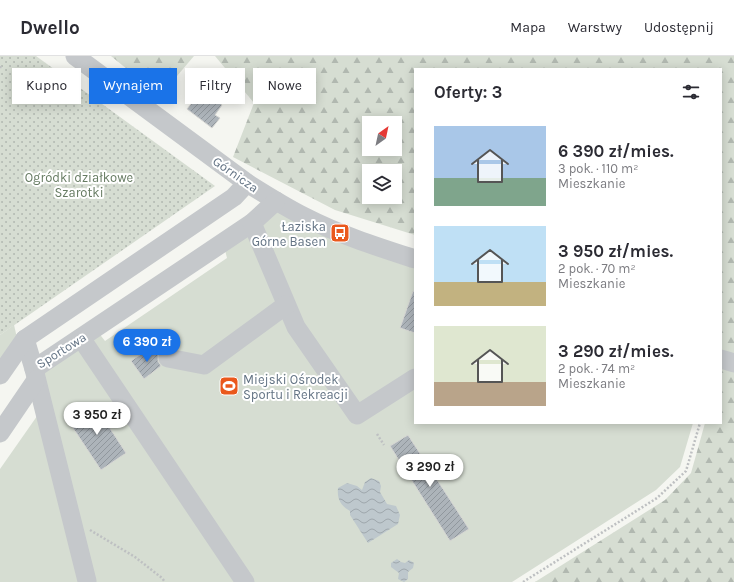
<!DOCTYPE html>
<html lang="pl">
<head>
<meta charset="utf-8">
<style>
	:root { --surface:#fff; --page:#f7f7f7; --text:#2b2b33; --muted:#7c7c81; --line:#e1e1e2; --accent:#1a73e8 }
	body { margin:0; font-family:Karla,sans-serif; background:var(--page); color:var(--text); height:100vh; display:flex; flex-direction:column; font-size:15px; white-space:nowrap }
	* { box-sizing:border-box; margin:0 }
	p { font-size:13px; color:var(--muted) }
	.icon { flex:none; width:22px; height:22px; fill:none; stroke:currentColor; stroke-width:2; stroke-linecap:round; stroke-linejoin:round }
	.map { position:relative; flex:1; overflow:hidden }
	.drawer { position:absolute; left:414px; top:12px; width:308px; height:356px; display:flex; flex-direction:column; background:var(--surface); border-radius:0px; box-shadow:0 2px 10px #0003 }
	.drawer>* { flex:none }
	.hud { position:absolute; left:12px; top:12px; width:342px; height:36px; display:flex; gap:8px }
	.needle { width:26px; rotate:33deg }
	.fabs { position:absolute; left:362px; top:60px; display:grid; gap:8px }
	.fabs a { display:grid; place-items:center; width:40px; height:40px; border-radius:0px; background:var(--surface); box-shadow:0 2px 10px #0003; font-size:20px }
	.price { position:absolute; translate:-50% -34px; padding:0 9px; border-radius:14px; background:#fff; color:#222; font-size:13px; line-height:26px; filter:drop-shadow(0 1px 2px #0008) }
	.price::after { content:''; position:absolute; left:50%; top:24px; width:12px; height:9px; margin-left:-6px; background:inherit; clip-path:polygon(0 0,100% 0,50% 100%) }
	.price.current { background:var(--accent); color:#fff }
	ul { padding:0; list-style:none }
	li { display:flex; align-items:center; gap:12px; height:100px; padding:0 20px }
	li span { display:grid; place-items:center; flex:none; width:112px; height:80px; border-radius:0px; color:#555 }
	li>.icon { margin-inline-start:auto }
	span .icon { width:48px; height:48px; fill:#fffc; stroke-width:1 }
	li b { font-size:17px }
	h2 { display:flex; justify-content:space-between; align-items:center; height:48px; padding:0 20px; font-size:17px }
	.chip { padding:0 14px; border-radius:0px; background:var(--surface); box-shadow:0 2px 10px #0003; font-size:14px; line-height:36px }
	.chip.current { background:var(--accent); color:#fff }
	header { display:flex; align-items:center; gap:24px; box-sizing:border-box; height:56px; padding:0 20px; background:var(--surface); border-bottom:1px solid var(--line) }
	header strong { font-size:19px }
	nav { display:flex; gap:22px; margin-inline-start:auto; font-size:14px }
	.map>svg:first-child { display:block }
	.grass { fill:url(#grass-dots) }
	.forest { fill:url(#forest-firs); fill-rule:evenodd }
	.pitch { fill:#d6ddd2 }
	.water { fill:url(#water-waves) }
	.building { fill:url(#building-hatch); stroke:#d7d7d4 }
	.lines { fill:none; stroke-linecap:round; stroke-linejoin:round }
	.path { stroke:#bec0c2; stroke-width:2.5; stroke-dasharray:2 2; stroke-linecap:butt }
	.minor { stroke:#c5c8cb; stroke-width:19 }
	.labels { text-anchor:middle; stroke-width:4; stroke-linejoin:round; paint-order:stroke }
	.street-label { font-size:13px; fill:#637384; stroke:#fff }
	.park-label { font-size:13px; fill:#667b62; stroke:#fff }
	.poi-label { font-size:13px; fill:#637384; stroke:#fff; text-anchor:end }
</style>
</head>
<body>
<header>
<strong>Dwello</strong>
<nav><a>Mapa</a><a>Warstwy</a><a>Udostępnij</a></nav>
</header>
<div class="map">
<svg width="734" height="526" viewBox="0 0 734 526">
	<defs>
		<pattern id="grass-dots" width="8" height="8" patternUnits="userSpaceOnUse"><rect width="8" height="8" fill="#d6ddd2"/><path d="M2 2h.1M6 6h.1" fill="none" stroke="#b1b8b0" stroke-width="1.8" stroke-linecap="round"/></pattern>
		<pattern id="forest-firs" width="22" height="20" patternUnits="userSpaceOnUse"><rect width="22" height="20" fill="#d6ddd2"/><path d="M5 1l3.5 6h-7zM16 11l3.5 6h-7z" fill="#b1b8b0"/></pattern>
		<pattern id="water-waves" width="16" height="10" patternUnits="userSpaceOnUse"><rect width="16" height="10" fill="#bec8cd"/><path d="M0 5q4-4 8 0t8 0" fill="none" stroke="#9ea7ac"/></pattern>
		<pattern id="building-hatch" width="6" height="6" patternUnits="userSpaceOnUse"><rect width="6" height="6" fill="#adb4ba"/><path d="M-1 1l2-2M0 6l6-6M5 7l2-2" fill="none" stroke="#90979d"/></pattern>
	</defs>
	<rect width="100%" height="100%" fill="#f5f6f1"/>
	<!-- grass -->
	<polygon class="grass" points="0,0 36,0 215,130 0,279"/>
	<!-- forest -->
	<g class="forest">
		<polygon points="111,0 194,0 160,40"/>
		<path d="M 215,0 L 734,0 L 734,298 L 721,294 L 721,13 L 415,13 L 415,179 L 335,154 L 233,101 L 254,47 ZM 369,67 L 395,67 L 395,93 L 369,93 ZM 369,115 L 395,115 L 395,141 L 369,141 Z"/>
		<polygon points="722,308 734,312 734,526 535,526 665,444 691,417 705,367 721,367 721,313"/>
	</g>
	<!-- pitch -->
	<g class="pitch">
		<polygon points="277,154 415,209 415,367 693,367 680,411 656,434 512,526 0,526 0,413 49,343 39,316 98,276 105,285 227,202 224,190"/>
		<polygon points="14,269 18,286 0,312 0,279"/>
	</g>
	<!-- water -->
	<g class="water">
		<path d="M 371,422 L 379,425 L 381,430 L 380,436 L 387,448 L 396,450 L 400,459 L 398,468 L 368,487 L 350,459 L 350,455 C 340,449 337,443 338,432 L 347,427 L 357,430 L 362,434 L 365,426 Z"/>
		<polygon points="397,503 401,506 405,507 409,504 414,507 413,512 408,516 408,523 404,526 398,523 399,517 391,511 391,507"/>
	</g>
	<!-- building -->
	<g class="building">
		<polygon points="203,33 222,49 215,59 220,62 212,72 187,53"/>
		<polygon points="413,235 415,236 415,277 400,272"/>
		<polygon points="153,290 158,298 158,305 161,310 144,323 131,305"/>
		<polygon points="93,346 126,397 101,414 67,363"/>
		<polygon points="408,379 469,473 450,485 390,390"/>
	</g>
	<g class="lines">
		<!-- path -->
		<g class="path">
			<polyline points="0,12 1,9"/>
			<polyline points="377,378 384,389"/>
			<polyline points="90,474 135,501 162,522 165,526"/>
			<polyline points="523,526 657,442 686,415 700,367"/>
		</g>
		<!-- minor -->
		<g class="minor">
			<path d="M 75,0 L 247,127 C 266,139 285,151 305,161 C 340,179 378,191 415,203"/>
			<polyline points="247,127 234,141 25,283 34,313 252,167 276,145"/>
			<polyline points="252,167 296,271 357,359 415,322"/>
			<polyline points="81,282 245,526"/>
			<polyline points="168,302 204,309 286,249"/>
			<polyline points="721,303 734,307"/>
			<polyline points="34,313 87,525"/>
			<polyline points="0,319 25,283"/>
			<polyline points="0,377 36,324"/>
		</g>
	</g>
	<!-- icons -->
	<defs>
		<symbol id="bus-square" viewBox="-11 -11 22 22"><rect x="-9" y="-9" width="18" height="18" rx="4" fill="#ea581c" stroke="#fff"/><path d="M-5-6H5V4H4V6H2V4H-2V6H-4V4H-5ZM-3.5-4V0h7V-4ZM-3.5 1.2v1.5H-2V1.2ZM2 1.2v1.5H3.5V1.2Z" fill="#fff"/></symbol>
		<symbol id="stadium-square" viewBox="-11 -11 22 22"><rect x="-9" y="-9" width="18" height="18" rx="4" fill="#ea581c" stroke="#fff"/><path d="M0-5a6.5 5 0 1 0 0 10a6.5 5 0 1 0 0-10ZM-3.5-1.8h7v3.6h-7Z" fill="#fff"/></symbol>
	</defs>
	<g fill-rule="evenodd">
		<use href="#bus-square" x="329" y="166" width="22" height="22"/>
		<use href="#stadium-square" x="218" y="319" width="22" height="22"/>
	</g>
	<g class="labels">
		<!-- street labels -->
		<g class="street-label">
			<text transform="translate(236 118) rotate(35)" y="5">Górnicza</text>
			<text transform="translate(61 294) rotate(-32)" y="5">Sportowa</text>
		</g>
		<!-- park labels -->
		<g class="park-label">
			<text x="79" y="126">Ogródki działkowe<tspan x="79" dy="15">Szarotki</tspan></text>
		</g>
		<!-- poi labels -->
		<g class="poi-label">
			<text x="326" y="175">Łaziska<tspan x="326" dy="15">Górne Basen</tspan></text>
			<text x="243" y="328" text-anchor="start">Miejski Ośrodek<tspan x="243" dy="15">Sportu i Rekreacji</tspan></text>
		</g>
	</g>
</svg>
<div class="fabs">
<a><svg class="needle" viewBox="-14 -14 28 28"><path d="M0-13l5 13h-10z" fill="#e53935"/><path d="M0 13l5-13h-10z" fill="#7c7c81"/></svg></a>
<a><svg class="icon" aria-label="layers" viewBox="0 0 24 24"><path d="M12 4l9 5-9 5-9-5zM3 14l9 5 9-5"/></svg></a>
</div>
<b class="price current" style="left:147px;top:307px">6 390 zł</b>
<b class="price" style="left:97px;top:380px">3 950 zł</b>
<b class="price" style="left:430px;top:432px">3 290 zł</b>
<div class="hud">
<a class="chip">Kupno</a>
<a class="chip current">Wynajem</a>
<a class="chip">Filtry</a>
<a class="chip">Nowe</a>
</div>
<section class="drawer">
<h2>Oferty: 3<svg class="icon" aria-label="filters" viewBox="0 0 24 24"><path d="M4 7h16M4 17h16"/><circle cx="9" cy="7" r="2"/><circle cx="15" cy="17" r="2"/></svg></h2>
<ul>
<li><span style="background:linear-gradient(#a9c7e8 65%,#7fa58c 0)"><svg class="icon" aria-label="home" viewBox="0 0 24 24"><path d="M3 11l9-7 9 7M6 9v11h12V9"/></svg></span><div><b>6 390 zł/mies.</b><p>3 pok. · 110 m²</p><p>Mieszkanie</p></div></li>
<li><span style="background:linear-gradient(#bfe0f5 70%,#c2b280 0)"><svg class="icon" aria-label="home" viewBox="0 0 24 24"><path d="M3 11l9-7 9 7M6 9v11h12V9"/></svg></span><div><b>3 950 zł/mies.</b><p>2 pok. · 70 m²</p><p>Mieszkanie</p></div></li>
<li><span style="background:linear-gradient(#dfe7d0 70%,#b9a48a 0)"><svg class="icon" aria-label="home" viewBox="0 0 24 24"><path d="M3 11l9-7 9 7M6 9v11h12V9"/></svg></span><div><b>3 290 zł/mies.</b><p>2 pok. · 74 m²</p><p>Mieszkanie</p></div></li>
</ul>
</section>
</div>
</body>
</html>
